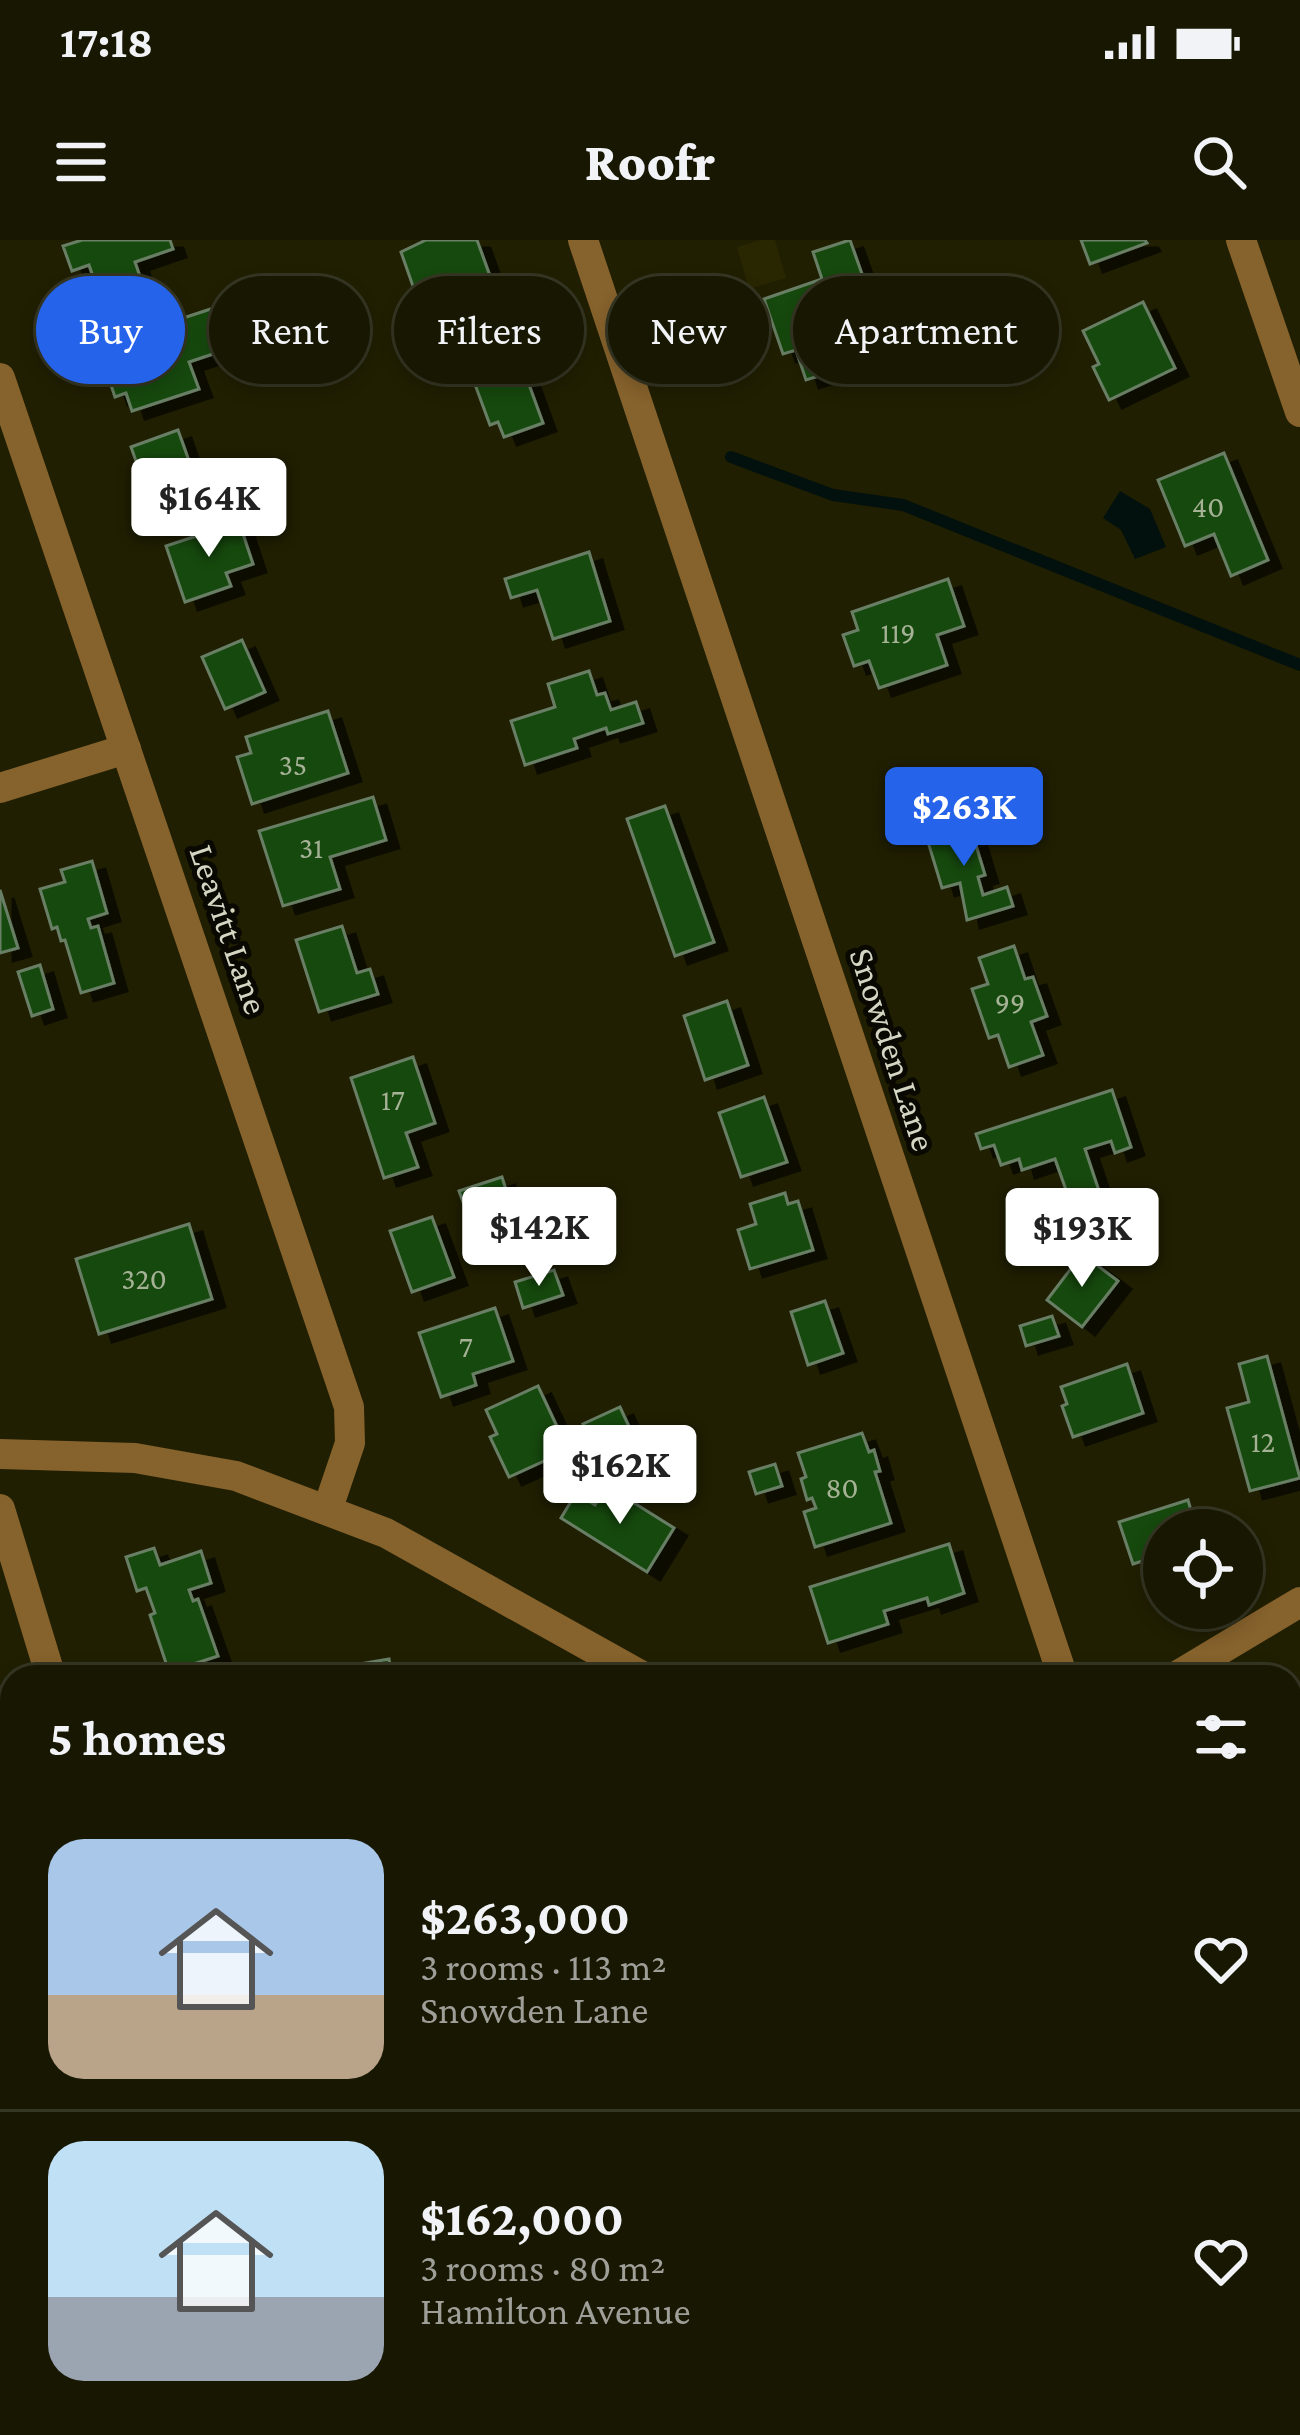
<!DOCTYPE html>
<html lang="en">
<head>
<meta charset="utf-8">
<style>
	:root { --surface:#181702; --page:#21200c; --text:#f1f3f6; --muted:#9f9f99; --line:#363624; --accent:#2563eb }
	body { margin:0; font-family:"Crimson Pro",serif; background:var(--page); color:var(--text); height:100vh; display:flex; flex-direction:column; font-size:45px; white-space:nowrap }
	* { box-sizing:border-box; margin:0 }
	p { font-size:39px; color:var(--muted) }
	.icon { flex:none; width:66px; height:66px; fill:none; stroke:currentColor; stroke-width:2; stroke-linecap:round; stroke-linejoin:round }
	.map { position:relative; flex:1; overflow:hidden }
	.sheet { position:absolute; left:0px; top:1425px; width:1302px; height:771px; display:flex; flex-direction:column; background:var(--surface); border-radius:36px 36px 0 0; box-shadow:0 6px 18px #0003,0 0 0 3px var(--line) }
	.sheet>* { flex:none }
	.hud { position:absolute; left:36px; top:36px; width:1230px; height:108px; display:flex; gap:24px }
	.buttons { position:absolute; left:1143px; top:1269px; display:grid; gap:24px }
	.buttons a { display:grid; place-items:center; width:120px; height:120px; border-radius:50%; background:var(--surface); box-shadow:0 6px 18px #0003,0 0 0 3px var(--line); font-size:60px }
	.price { position:absolute; translate:-50% -102px; padding:0 27px; border-radius:12px; background:#fff; color:#222; font-size:39px; line-height:78px; filter:drop-shadow(0 3px 6px #0008) }
	.price::after { content:''; position:absolute; left:50%; top:72px; width:36px; height:27px; margin-left:-18px; background:inherit; clip-path:polygon(0 0,100% 0,50% 100%) }
	.price.current { background:var(--accent); color:#fff }
	ul { padding:0; list-style:none }
	li { display:flex; align-items:center; gap:36px; height:300px; padding:0 48px }
	li+li { border-top:3px solid var(--line) }
	li span { display:grid; place-items:center; flex:none; width:336px; height:240px; border-radius:36px; color:#555 }
	li>.icon { margin-inline-start:auto }
	span .icon { width:144px; height:144px; fill:#fffc; stroke-width:1 }
	li b { font-size:51px }
	h2 { display:flex; justify-content:space-between; align-items:center; height:144px; padding:0 48px; font-size:51px }
	.chip { padding:0 42px; border-radius:54px; background:var(--surface); box-shadow:0 6px 18px #0003,0 0 0 3px var(--line); font-size:42px; line-height:108px }
	.chip.current { background:var(--accent); color:#fff }
	.status { display:flex; justify-content:space-between; align-items:center; height:84px; padding:0 60px; background:var(--surface); direction:ltr }
	.status svg { height:33px; fill:currentColor }
	header { display:flex; justify-content:space-between; align-items:center; height:156px; padding:0 48px; background:var(--surface); font-size:54px; font-weight:800 }
	.map>svg:first-child { display:block }
	.built { fill:#292701 }
	.water { fill:#02110d }
	.lines { fill:none; stroke-linecap:round; stroke-linejoin:round }
	.stream { stroke:#02110d; stroke-width:12 }
	.building { fill:#184a0e; stroke:#697f65; stroke-width:3; filter:url(#shadow) }
	.minor { stroke:#86622c; stroke-width:30 }
	.labels { text-anchor:middle; stroke-width:10; stroke-linejoin:round; paint-order:stroke }
	.number-label { font-size:30px; fill:#a6b296 }
	.street-label { font-size:36px; fill:#d5d5c4; stroke:#090801 }
</style>
</head>
<body>
<div class="status"><b>17:18</b><svg viewBox="0 0 49 12"><path d="M0 12V9h3v3zM5 12V6h3v6zM10 12V3h3v9zM15 12V0h3v12zM26 1h20v11H26zM47 4h2v5h-2z"/></svg></div>
<header><svg class="icon" aria-label="menu" viewBox="0 0 24 24"><path d="M4 6h16M4 12h16M4 18h16"/></svg>Roofr<svg class="icon" aria-label="search" viewBox="0 0 24 24"><circle cx="10" cy="10" r="6"/><path d="M15 15l6 6"/></svg></header>
<div class="map">
<svg width="1300" height="2195" viewBox="0 0 1300 2195">
	<defs>
		<filter id="shadow"><feDropShadow dx="13" dy="8" stdDeviation="0" flood-color="#0009"/></filter>
	</defs>
	<rect width="100%" height="100%" fill="#201f02"/>
	<!-- built -->
	<polygon class="built" points="760,0 775,0 786,38 749,49 737,7"/>
	<!-- water -->
	<polygon class="water" points="1120,251 1150,269 1166,307 1135,319 1121,290 1103,278"/>
	<g class="lines">
		<!-- stream -->
		<g class="stream">
			<polyline points="731,217 833,255 903,265 1300,425"/>
			<polyline points="1290,1784 1297,1785 1300,1779"/>
			<polyline points="0,1920 12,1907"/>
		</g>
	</g>
	<!-- building -->
	<g class="building">
		<polygon points="82,0 170,0 173,9 135,22 147,57 105,71 89,25 72,31 63,6"/>
		<polygon points="477,0 494,47 421,69 401,12 426,0"/>
		<polygon points="850,0 862,34 847,39 863,83 836,92 848,127 806,140 796,110 783,114 764,59 822,39 813,12"/>
		<polygon points="1081,0 1145,0 1147,3 1090,24"/>
		<polygon points="1143,62 1175,128 1109,160 1093,127 1099,124 1083,91"/>
		<polygon points="229,63 243,104 189,122 199,149 132,171 126,153 115,157 98,106"/>
		<polygon points="504,76 543,183 504,197 498,182 490,185 470,131 494,122 489,107 477,111 468,89"/>
		<polygon points="178,190 199,249 152,266 131,207"/>
		<polygon points="1224,213 1268,320 1231,336 1214,294 1185,306 1158,240"/>
		<polygon points="239,282 253,324 226,333 231,346 185,362 166,306"/>
		<polygon points="589,312 610,381 553,399 537,350 511,358 505,339"/>
		<polygon points="948,339 964,386 937,395 947,425 879,448 869,421 854,426 843,395 858,390 852,372"/>
		<polygon points="242,400 265,452 225,469 202,417"/>
		<polygon points="589,431 597,455 605,453 611,470 636,462 643,483 608,494 606,488 574,499 577,508 525,525 511,481 555,467 548,444"/>
		<polygon points="328,471 348,533 252,564 237,517 251,513 246,497"/>
		<polygon points="373,557 386,600 330,617 340,649 283,666 259,591"/>
		<polygon points="665,566 714,702 675,716 627,579"/>
		<polygon points="968,579 985,635 978,637 983,655 1007,647 1013,666 967,680 960,643 942,648 925,592"/>
		<polygon points="92,621 107,673 88,679 91,688 98,686 114,743 81,753 65,700 61,701 57,687 52,689 40,649 65,642 61,630"/>
		<polygon points="0,650 18,708 0,713"/>
		<polygon points="342,686 357,733 370,729 378,754 319,772 296,700"/>
		<polygon points="1014,706 1025,739 1033,737 1047,776 1031,782 1043,815 1009,827 998,795 989,798 972,749 988,744 979,718"/>
		<polygon points="40,725 53,769 32,776 18,732"/>
		<polygon points="727,761 748,825 705,840 684,776"/>
		<polygon points="413,817 435,883 406,893 418,927 384,938 351,838"/>
		<polygon points="1112,850 1131,907 1115,913 1111,901 1085,909 1100,954 1071,964 1055,919 1022,930 1019,919 1001,925 994,905 981,909 976,894"/>
		<polygon points="764,857 787,922 741,937 719,873"/>
		<polygon points="502,937 509,959 467,973 459,951"/>
		<polygon points="785,953 788,964 798,961 813,1010 750,1029 738,990 756,984 750,964"/>
		<polygon points="432,977 454,1037 412,1052 390,991"/>
		<polygon points="189,984 212,1059 99,1094 76,1019"/>
		<polygon points="1082,1014 1118,1041 1082,1087 1047,1060"/>
		<polygon points="554,1030 563,1055 523,1068 515,1042"/>
		<polygon points="825,1061 843,1113 808,1125 791,1072"/>
		<polygon points="495,1068 513,1121 473,1134 476,1145 441,1157 419,1093"/>
		<polygon points="1052,1076 1059,1096 1026,1106 1020,1086"/>
		<polygon points="1267,1116 1300,1238 1250,1251 1227,1168 1249,1162 1239,1124"/>
		<polygon points="1127,1124 1143,1173 1073,1197 1062,1166 1067,1164 1061,1147"/>
		<polygon points="538,1146 568,1210 509,1237 490,1197 497,1194 486,1170"/>
		<polygon points="620,1167 638,1206 601,1224 583,1184"/>
		<polygon points="862,1193 869,1212 874,1210 880,1231 875,1232 891,1283 815,1307 804,1272 816,1268 812,1258 807,1260 801,1239 806,1237 798,1213"/>
		<polygon points="775,1224 782,1246 756,1254 749,1232"/>
		<polygon points="607,1246 674,1288 647,1332 561,1278 576,1253 595,1265"/>
		<polygon points="1188,1260 1194,1281 1178,1286 1179,1290 1164,1290 1164,1314 1133,1324 1119,1282"/>
		<polygon points="949,1304 964,1353 929,1365 927,1358 884,1371 888,1384 828,1403 810,1347"/>
		<polygon points="154,1308 160,1325 201,1311 211,1343 189,1350 193,1361 198,1359 218,1416 169,1432 150,1375 155,1373 146,1348 137,1351 126,1317"/>
		<polygon points="389,1419 392,1437 356,1437 354,1425"/>
		<polygon points="10,1621 12,1686 0,1689 0,1624"/>
		<polygon points="102,2184 189,2184 192,2195 105,2195"/>
		<polygon points="686,2184 800,2184 799,2195 686,2195"/>
	</g>
	<g class="lines">
		<!-- minor -->
		<g class="minor">
			<polyline points="583,0 1063,1437"/>
			<polyline points="1241,0 1300,172"/>
			<polyline points="0,138 349,1167 350,1203 328,1268"/>
			<polyline points="0,548 126,509"/>
			<polyline points="0,1214 135,1218 236,1236 386,1293 644,1437"/>
			<polyline points="0,1269 51,1437"/>
			<polyline points="1175,1437 1300,1362"/>
			<polyline points="1290,2078 1300,2075"/>
			<polyline points="1290,2119 1300,2150"/>
			<polyline points="0,2138 12,2135"/>
			<polyline points="288,2184 292,2195"/>
		</g>
	</g>
	<g class="labels">
		<!-- number labels -->
		<g class="number-label">
			<text x="1208" y="277">40</text>
			<text x="898" y="403">119</text>
			<text x="293" y="535">35</text>
			<text x="311" y="618">31</text>
			<text x="1010" y="773">99</text>
			<text x="393" y="870">17</text>
			<text x="144" y="1049">320</text>
			<text x="466" y="1117">7</text>
			<text x="1263" y="1212">12</text>
			<text x="842" y="1258">80</text>
		</g>
		<!-- street labels -->
		<g class="street-label">
			<text transform="translate(230 689) rotate(71)" y="13">Leavitt Lane</text>
			<text transform="translate(894 809) rotate(72)" y="13">Snowden Lane</text>
		</g>
	</g>
</svg>
<div class="buttons">
<a><svg class="icon" aria-label="locate" viewBox="0 0 24 24"><circle cx="12" cy="12" r="6"/><path d="M12 2v4M12 18v4M2 12h4M18 12h4"/></svg></a>
</div>
<b class="price" style="left:209px;top:320px">$164K</b>
<b class="price current" style="left:964px;top:629px">$263K</b>
<b class="price" style="left:539px;top:1049px">$142K</b>
<b class="price" style="left:1082px;top:1050px">$193K</b>
<b class="price" style="left:620px;top:1287px">$162K</b>
<div class="hud">
<a class="chip current">Buy</a>
<a class="chip">Rent</a>
<a class="chip">Filters</a>
<a class="chip">New</a>
<a class="chip">Apartment</a>
</div>
<section class="sheet">
<h2>5 homes<svg class="icon" aria-label="filters" viewBox="0 0 24 24"><path d="M4 7h16M4 17h16"/><circle cx="9" cy="7" r="2"/><circle cx="15" cy="17" r="2"/></svg></h2>
<ul>
<li><span style="background:linear-gradient(#a9c7e8 65%,#b9a48a 0)"><svg class="icon" aria-label="home" viewBox="0 0 24 24"><path d="M3 11l9-7 9 7M6 9v11h12V9"/></svg></span><div><b>$263,000</b><p>3 rooms · 113 m²</p><p>Snowden Lane</p></div><svg class="icon" aria-label="heart" viewBox="0 0 24 24"><path d="M12 20l-8-8c-3-5 5-10 8-4 3-6 11-1 8 4z"/></svg></li>
<li><span style="background:linear-gradient(#bfe0f5 65%,#9aa5b1 0)"><svg class="icon" aria-label="home" viewBox="0 0 24 24"><path d="M3 11l9-7 9 7M6 9v11h12V9"/></svg></span><div><b>$162,000</b><p>3 rooms · 80 m²</p><p>Hamilton Avenue</p></div><svg class="icon" aria-label="heart" viewBox="0 0 24 24"><path d="M12 20l-8-8c-3-5 5-10 8-4 3-6 11-1 8 4z"/></svg></li>
</ul>
</section>
</div>
</body>
</html>
